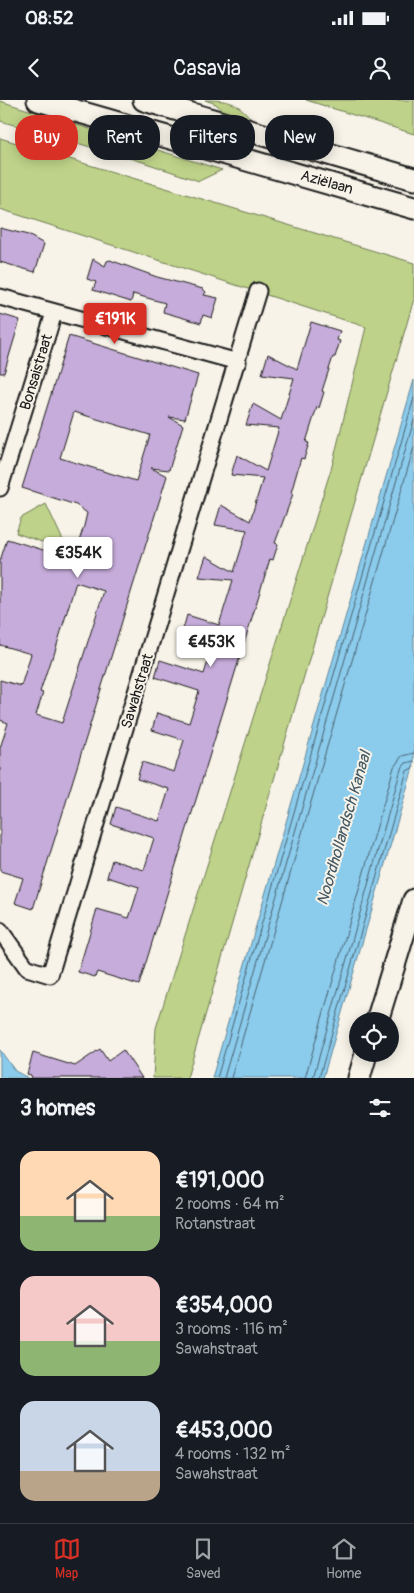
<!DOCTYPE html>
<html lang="en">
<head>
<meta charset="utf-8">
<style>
	:root { --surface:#171b24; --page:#242831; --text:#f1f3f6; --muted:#9ea1a6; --line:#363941; --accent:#d93025 }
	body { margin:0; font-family:Pangolin,sans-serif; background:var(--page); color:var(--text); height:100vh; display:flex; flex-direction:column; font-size:19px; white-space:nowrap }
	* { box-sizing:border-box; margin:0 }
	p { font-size:16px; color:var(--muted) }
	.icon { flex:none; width:28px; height:28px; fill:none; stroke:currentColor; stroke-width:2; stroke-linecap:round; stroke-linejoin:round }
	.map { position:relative; height:978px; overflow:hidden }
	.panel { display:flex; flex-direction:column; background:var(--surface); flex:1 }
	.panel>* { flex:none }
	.banner { position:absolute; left:15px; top:15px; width:385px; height:45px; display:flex; gap:10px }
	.fabs { position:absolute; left:349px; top:912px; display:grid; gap:10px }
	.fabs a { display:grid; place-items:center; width:50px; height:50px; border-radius:50%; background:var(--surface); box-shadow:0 2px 12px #0003; font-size:25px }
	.price { position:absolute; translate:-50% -42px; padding:0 11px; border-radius:5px; background:#fff; color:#222; font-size:16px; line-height:32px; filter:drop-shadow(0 1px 2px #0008) }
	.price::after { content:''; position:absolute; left:50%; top:30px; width:15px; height:11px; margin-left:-8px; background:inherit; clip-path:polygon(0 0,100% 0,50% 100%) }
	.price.selected { background:var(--accent); color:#fff }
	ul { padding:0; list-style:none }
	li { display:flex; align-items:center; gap:15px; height:125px; padding:0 20px }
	li span { display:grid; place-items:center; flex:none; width:140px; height:100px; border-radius:15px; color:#555 }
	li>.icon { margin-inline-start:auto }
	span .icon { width:60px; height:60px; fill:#fffc; stroke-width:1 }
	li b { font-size:21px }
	h2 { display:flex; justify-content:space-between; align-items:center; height:60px; padding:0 20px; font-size:21px }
	.tag { padding:0 18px; border-radius:20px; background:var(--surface); box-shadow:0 2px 12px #0003; font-size:18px; line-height:45px }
	.tag.selected { background:var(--accent); color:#fff }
	.status { display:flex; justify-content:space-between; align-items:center; height:35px; padding:0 25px; background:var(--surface); direction:ltr }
	.status svg { height:14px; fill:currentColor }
	header { display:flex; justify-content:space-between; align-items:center; height:65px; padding:0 20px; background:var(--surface); font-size:22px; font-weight:600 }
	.menu { display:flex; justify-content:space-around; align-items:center; height:70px; border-top:1px solid var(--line); background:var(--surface); font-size:14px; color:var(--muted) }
	.menu a { display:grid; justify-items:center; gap:2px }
	.menu .selected { color:var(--accent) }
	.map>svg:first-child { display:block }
	.green { fill:#bed389; stroke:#6d7852 }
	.water { fill:#8bcbec; stroke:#5f8599 }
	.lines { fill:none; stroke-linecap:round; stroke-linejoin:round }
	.shore { stroke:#48626f; stroke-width:1 }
	.building { fill:#c6acda; stroke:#1c1c1c; fill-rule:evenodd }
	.minor-casing { stroke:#1c1c1c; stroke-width:19 }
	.secondary-casing { stroke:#1c1c1c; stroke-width:25 }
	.minor { stroke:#f7f3e8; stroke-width:15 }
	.secondary { stroke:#f7f3e8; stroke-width:21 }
	.labels { text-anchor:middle; stroke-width:4; stroke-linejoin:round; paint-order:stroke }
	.street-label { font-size:15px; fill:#1c1c1c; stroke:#f7f3e8 }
	.water-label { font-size:16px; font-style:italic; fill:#435965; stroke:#f7f3e8 }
</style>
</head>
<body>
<div class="status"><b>08:52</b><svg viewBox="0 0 49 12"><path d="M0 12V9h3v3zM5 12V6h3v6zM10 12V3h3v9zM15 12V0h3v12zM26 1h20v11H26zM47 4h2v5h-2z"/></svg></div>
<header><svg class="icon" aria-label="back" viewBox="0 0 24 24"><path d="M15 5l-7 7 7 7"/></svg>Casavia<svg class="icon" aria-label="person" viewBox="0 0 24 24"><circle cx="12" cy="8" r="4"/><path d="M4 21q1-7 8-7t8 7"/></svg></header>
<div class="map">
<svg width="414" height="978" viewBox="0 0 414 978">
	<rect width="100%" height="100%" fill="#f7f3e8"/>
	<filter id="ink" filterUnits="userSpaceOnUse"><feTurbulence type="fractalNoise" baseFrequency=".02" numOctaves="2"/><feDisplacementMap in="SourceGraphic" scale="10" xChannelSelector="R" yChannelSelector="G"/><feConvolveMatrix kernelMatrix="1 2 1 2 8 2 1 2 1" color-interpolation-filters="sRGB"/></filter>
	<g filter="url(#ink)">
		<!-- green -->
		<g class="green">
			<path d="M 205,0 C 232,0 240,3 256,26 L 229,18 L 216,4 Z"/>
			<polygon points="306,0 414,0 414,34"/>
			<polygon points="0,1 222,70 199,81 143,62 0,21"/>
			<polygon points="0,38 414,163 414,199 187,978 153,978 156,928 332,366 366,227 0,109"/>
			<polygon points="46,404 68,451 16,433 21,418"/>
		</g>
		<!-- water -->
		<g class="water">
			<polygon points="414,280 414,664 323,978 212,978"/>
			<polygon points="0,950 15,971 28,978 0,978"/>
		</g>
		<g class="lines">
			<!-- shore -->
			<g class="shore">
				<polyline points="217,978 414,298"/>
				<polyline points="224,978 414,320"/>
				<polyline points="231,978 414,347"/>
				<polyline points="305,978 394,667 402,656 414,653"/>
				<polyline points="313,978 401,669 406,663 414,661"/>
				<polyline points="319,978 407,671 414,667"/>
			</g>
		</g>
		<!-- building -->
		<g class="building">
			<polygon points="0,128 28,135 44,144 35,172 0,162"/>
			<polygon points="93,159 105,166 107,161 110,160 157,177 203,189 206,192 204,195 218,198 212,218 203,215 201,223 163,212 165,203 133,194 131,202 93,190 96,182 87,179"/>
			<polygon points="0,214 20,220 4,273 0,273"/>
			<polygon points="311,222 340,231 337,240 340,241 335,257 333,257 322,291 324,292 319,308 317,307 306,342 309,343 304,359 301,358 291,393 293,394 275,443 278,444 273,460 270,459 139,885 97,872 95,877 78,872 97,809 129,818 134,803 139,787 107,777 112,760 144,770 154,738 111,724 116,707 159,721 169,689 137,679 142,662 174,672 184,640 152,630 157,613 189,623 199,591 155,577 160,560 204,574 214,542 182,533 187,515 219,525 233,480 199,477 206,456 234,472 247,430 215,425 221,405 250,421 263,378 231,375 237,355 266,371 279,328 246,325 253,304 281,320 294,278 262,274 268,254 297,269"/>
			<path d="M 69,236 L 198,275 L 185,319 L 169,317 L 183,325 L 169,370 L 151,368 L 167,376 L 33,809 L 15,803 L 23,778 L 0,771 L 0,648 L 8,623 L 0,620 L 0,580 L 21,586 L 31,554 L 0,545 L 0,461 L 7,439 L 73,459 L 84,426 L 87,413 L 76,405 L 22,388 ZM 74,312 L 150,335 L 136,381 L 60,358 ZM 76,482 L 104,491 L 62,623 L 36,615 L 43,593 L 40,592 L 51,558 L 53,558 Z"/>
			<polygon points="100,949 108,961 123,950 142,978 30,978 31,975 27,974 33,953 75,966"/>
		</g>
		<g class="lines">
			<defs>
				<g id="minor">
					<polyline points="0,197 238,262"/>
					<polyline points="0,388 54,213"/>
					<polyline points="0,830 27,868 50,875 258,191"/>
				</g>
				<g id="secondary">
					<polyline points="38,0 414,108"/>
					<polyline points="144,0 414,79"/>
					<polyline points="377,921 414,800"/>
					<polyline points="359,978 366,954"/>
				</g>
			</defs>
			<!-- minor casing -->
			<use href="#minor" class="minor-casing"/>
			<!-- secondary casing -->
			<use href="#secondary" class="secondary-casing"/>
			<!-- minor -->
			<use href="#minor" class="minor"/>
			<!-- secondary -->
			<use href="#secondary" class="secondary"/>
		</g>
	</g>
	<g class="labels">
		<!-- street labels -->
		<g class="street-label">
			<text transform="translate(327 82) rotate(16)" y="5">Aziëlaan</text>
			<text transform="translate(36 272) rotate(-73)" y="5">Bonsaistraat</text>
			<text transform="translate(137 591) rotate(-73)" y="5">Sawahstraat</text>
		</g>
		<!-- water labels -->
		<g class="water-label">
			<text transform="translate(343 728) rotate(-74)" y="6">Noordhollandsch Kanaal</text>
		</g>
	</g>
</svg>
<div class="fabs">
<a><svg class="icon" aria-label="locate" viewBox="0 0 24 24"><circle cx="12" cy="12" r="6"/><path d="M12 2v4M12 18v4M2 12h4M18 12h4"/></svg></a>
</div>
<b class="price selected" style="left:115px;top:245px">€191K</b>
<b class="price" style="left:78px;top:479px">€354K</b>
<b class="price" style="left:211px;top:568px">€453K</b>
<div class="banner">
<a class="tag selected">Buy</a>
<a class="tag">Rent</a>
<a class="tag">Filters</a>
<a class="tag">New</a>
</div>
</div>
<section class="panel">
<h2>3 homes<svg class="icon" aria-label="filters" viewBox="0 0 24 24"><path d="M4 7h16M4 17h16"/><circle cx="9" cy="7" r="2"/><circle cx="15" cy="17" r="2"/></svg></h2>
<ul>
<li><span style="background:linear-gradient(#ffd9b3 65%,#8fb573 0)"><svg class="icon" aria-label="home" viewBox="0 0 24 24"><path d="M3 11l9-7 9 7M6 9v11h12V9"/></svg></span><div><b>€191,000</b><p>2 rooms · 64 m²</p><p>Rotanstraat</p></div></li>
<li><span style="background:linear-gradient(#f6c9c9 65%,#8fb573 0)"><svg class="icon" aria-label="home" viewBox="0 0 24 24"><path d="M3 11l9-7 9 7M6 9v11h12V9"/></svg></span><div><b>€354,000</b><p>3 rooms · 116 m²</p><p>Sawahstraat</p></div></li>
<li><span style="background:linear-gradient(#c9d6e8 70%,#b9a48a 0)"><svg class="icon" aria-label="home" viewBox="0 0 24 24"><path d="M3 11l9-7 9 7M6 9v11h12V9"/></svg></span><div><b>€453,000</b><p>4 rooms · 132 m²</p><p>Sawahstraat</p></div></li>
</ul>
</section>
<nav class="menu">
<a class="selected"><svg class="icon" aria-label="map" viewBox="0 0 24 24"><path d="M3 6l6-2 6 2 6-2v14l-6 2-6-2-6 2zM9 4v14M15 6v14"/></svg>Map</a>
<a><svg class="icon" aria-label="saved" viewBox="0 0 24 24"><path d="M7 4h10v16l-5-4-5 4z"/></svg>Saved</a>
<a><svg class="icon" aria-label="home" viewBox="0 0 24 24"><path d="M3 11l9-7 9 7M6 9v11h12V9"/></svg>Home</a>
</nav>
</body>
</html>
